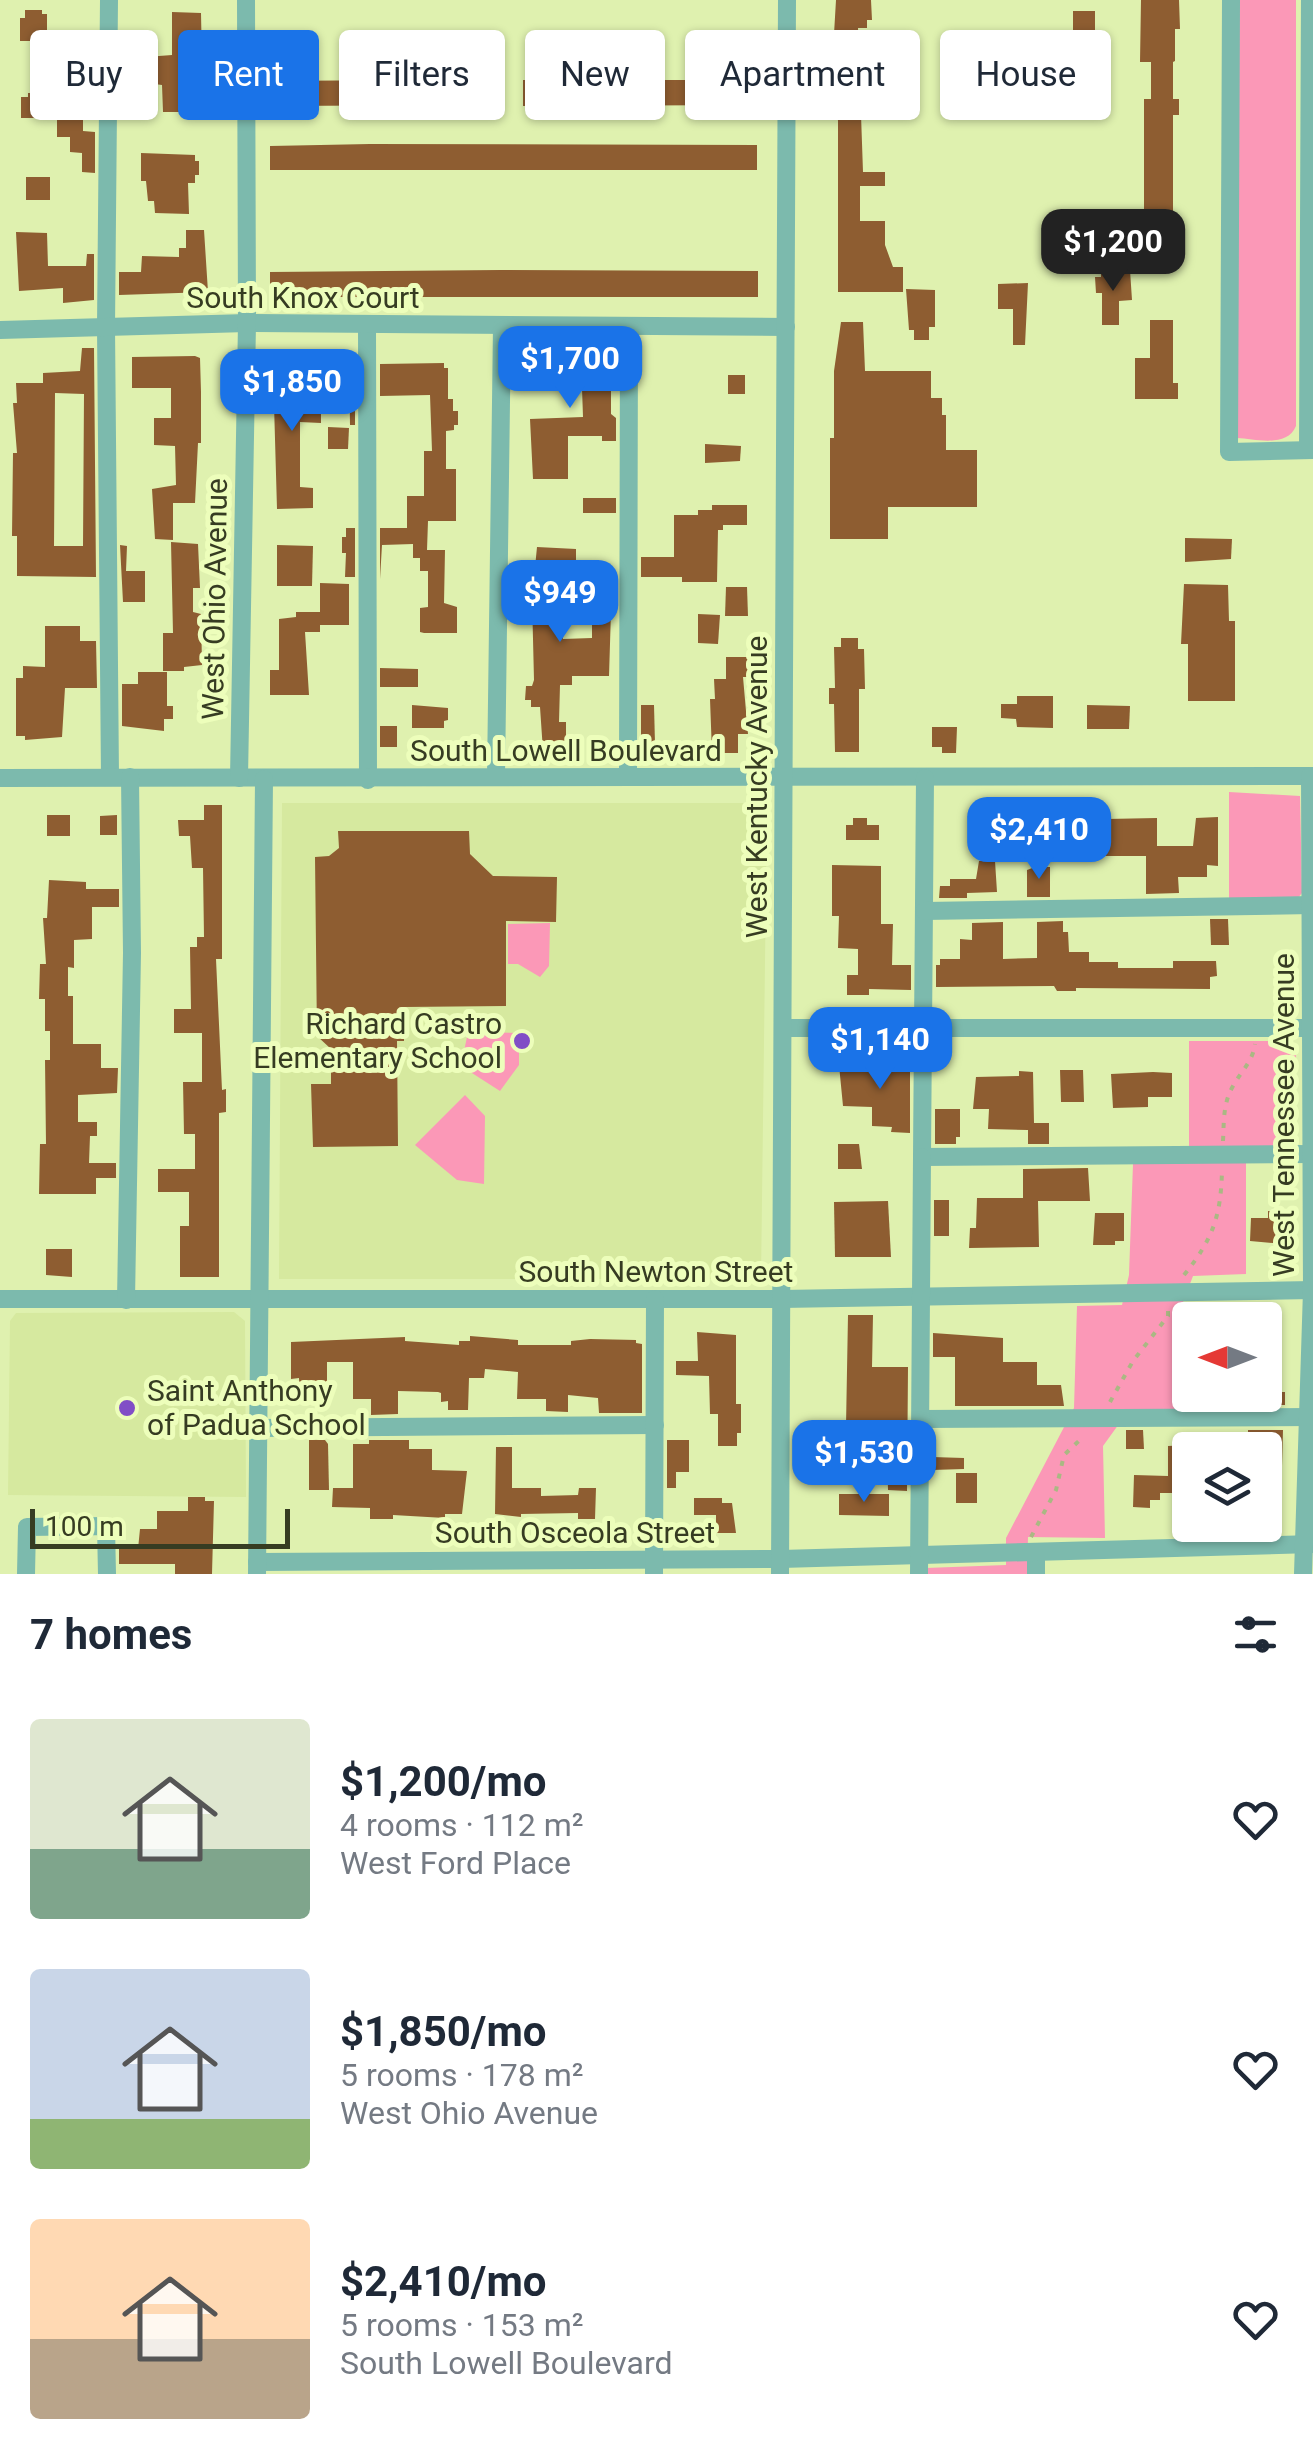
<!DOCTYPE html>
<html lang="en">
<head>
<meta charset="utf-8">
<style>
	:root { --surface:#fff; --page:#f2f2f3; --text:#1f2937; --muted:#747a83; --accent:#1a73e8 }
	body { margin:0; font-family:Roboto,sans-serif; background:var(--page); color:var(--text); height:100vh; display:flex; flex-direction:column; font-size:38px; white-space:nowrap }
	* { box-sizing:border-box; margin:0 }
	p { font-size:32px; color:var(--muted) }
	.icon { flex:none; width:55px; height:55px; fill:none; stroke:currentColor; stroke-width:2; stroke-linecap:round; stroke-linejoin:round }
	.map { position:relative; height:1574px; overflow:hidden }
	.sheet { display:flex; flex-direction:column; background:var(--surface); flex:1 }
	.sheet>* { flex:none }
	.banner { position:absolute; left:30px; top:30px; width:1255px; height:90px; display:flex; gap:20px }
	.needle { width:65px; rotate:270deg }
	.fabs { position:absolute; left:1172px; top:1302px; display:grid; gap:20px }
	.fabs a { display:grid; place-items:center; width:110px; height:110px; border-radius:10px; background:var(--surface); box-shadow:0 2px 8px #0004; font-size:50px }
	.scale { position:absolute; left:30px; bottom:25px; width:260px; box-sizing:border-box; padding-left:10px; border:5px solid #363c22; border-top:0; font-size:28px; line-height:35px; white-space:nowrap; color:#363c22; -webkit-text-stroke:8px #edfebb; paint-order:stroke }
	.price { position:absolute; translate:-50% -85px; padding:0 22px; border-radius:20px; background:var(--accent); color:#fff; font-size:32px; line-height:65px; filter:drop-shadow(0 2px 5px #0008) }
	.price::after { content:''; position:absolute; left:50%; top:60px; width:30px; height:22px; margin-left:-15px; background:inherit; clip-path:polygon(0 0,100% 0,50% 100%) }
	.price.on { background:#222; color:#fff }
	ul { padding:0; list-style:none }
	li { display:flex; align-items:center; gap:30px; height:250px; padding:0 30px }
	li span { display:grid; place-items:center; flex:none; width:280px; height:200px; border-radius:10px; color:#555 }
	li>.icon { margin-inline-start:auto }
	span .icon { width:120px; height:120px; fill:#fffc; stroke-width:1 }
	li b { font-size:42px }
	h2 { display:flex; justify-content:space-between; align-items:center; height:120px; padding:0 30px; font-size:42px }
	.chip { padding:0 35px; border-radius:10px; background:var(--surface); box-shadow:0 2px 8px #0004; font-size:35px; line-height:90px }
	.chip.on { background:var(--accent); color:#fff }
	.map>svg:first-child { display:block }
	.built { fill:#d6e99f }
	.green { fill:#fb98b7 }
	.building { fill:#8e5d31; fill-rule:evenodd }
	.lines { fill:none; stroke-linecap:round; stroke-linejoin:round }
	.path { stroke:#aab883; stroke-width:4; stroke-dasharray:5 8; stroke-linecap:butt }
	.minor { stroke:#7cbaad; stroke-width:18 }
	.poi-dot { fill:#814ec6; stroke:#edfebb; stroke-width:4 }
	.labels { text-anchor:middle; stroke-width:10; stroke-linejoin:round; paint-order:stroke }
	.street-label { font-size:30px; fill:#363c22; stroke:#edfebb }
	.poi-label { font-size:30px; fill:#363c22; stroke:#edfebb; text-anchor:end }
</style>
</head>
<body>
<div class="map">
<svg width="1313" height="1574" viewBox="0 0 1313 1574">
	<rect width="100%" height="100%" fill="#dff1af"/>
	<!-- built -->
	<g class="built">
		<polygon points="282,803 767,803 761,1279 279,1279"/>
		<polygon points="234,1312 245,1321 246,1497 8,1495 10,1321 16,1313"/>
	</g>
	<!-- green -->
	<g class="green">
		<path d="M 1232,0 L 1296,0 L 1296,426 C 1287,448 1256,439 1237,438 Z"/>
		<polygon points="1229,792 1300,796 1302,893 1297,899 1229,902"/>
		<polygon points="550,923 549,966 540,977 518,964 508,964 508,924"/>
		<polygon points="468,1032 519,1033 519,1065 500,1091 461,1066"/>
		<polygon points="1189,1041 1289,1041 1296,1049 1295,1151 1246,1151 1246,1274 1193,1276 1183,1302 1181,1411 1129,1410 1103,1446 1105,1538 1028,1537 1027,1574 926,1574 926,1568 1006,1565 1006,1538 1074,1408 1077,1306 1122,1305 1129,1275 1133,1164 1189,1162"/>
		<polygon points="465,1095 485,1116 484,1184 457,1180 415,1145"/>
	</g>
	<!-- building -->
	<g class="building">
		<polygon points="836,0 871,0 872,20 867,20 867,28 858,28 863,172 885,172 885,186 860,186 860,221 885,221 885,245 893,267 903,267 903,292 838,292 838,121 833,51"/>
		<polygon points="1141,0 1179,0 1180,29 1175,29 1175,61 1173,62 1173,99 1179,99 1179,115 1173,115 1173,258 1137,258 1137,244 1144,244 1144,99 1151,99 1151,62 1140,62"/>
		<polygon points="25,10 42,10 42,14 47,14 47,41 20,41 20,18 25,18"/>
		<rect x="1073" y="11" width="22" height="19"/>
		<polygon points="172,12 201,13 203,112 163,112 162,85 147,83 146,57 172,55"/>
		<polygon points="963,35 980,35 981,78 952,78 952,56 963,56"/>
		<polygon points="406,80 490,80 490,105 270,106 270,81"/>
		<polygon points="523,80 758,80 758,105 523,106"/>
		<polygon points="62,84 93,85 93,103 83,103 83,131 95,132 95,173 82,172 82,153 70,152 70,137 57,137 57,118 21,118 21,97 28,97 28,93 62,93"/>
		<polygon points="370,144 757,145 757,170 270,170 270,146"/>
		<polygon points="141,153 195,155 195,161 199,161 199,175 195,175 195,183 188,183 189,214 155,213 154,201 148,201 146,181 141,181"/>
		<rect x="26" y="177" width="24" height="23"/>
		<polygon points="186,230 204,230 208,292 119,295 119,272 141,272 142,256 179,257 179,248 186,248"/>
		<polygon points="16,232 47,233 48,266 86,266 87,254 94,254 94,300 63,303 63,288 19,291"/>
		<polygon points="500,270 758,271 758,297 270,297 270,272"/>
		<polygon points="1130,270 1132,300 1119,301 1119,325 1102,325 1102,293 1096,293 1095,277 1101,277 1101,271"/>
		<polygon points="1028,283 1025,345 1013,345 1013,309 998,309 998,284"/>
		<polygon points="906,289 935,290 935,327 929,327 929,340 914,340 914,330 909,330"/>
		<polygon points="1150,320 1173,320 1173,383 1178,383 1178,399 1135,399 1135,358 1150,358"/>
		<polygon points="841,322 863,322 865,371 931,371 931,398 942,398 942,415 946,415 946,450 977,450 977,507 888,507 888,539 830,539 830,438 834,438 834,371"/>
		<path d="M 82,348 L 94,348 L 96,577 L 17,576 L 17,536 L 12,536 L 13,453 L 17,453 L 13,403 L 17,403 L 16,383 L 43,383 L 43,373 L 80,371 ZM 55,393 L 84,394 L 83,546 L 54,546 Z"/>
		<polygon points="616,354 616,380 611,380 611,414 616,418 616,441 602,441 602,436 568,436 568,479 533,479 530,419 583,417 582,388 530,390 529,356 561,355 562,365 583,365 600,364 600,355"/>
		<polygon points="195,356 200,358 201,392 201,443 198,443 195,503 173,503 173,540 155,539 152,489 176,485 175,446 154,445 154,418 171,418 171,388 132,388 132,357"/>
		<polygon points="278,362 307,363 308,399 321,400 321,423 300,422 300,487 313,488 313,508 277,509 274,404 277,404"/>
		<polygon points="444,363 444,368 448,368 448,399 453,399 453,411 458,411 458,425 454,425 454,430 446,431 446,469 456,469 456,521 428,521 427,550 445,550 444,603 457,607 457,633 424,633 420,632 420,608 428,607 428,571 420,571 420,558 413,558 413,544 382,545 380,579 380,528 407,528 407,496 424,496 424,451 432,451 430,395 380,396 380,364"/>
		<polygon points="355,366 355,425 350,425 349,367"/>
		<rect x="728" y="375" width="17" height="19"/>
		<polygon points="328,427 349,428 348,449 328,449"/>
		<polygon points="705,444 741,446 740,461 705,463"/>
		<rect x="583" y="498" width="33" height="15"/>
		<polygon points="712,505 747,505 747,525 723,525 723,530 718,530 717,582 682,582 682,577 641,577 641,557 674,557 674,515 698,515 698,510 712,510"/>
		<polygon points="346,528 355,528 355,577 345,577 346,553 342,553 342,537 346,537"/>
		<polygon points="1185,538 1232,539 1231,559 1185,562"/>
		<polygon points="171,542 198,544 200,588 193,588 193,612 201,614 202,665 184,667 184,671 163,671 163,633 173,633"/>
		<polygon points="120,545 127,546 126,571 145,571 145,602 123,602"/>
		<polygon points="277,545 313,546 312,586 277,586"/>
		<polygon points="537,547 576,549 576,565 564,565 563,639 592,638 592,611 611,611 609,676 572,676 572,685 560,685 559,722 566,722 566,751 543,751 540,707 531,707 531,700 525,700 526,686 532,686 534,680 532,598"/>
		<polygon points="320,583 349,584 349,625 320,625 320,632 305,632 309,695 270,695 270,670 279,670 279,619 296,617 296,612 320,612"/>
		<polygon points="1184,584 1228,585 1229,621 1235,621 1235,701 1188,701 1188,644 1181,644"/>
		<polygon points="726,587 747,587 748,616 725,616"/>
		<polygon points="698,614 720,615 718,644 698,643"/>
		<polygon points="45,626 80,626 80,641 96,641 97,688 65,688 62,737 25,740 25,736 16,736 16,678 23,678 23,666 45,667"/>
		<polygon points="841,638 858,638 858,649 864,649 865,689 859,689 859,752 835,752 834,704 829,704 829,688 835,688 834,647 841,647"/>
		<polygon points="726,657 748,657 748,677 743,677 748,734 738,734 738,753 712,753 710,699 715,699 714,679 726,679"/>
		<polygon points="380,668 418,669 418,687 380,687"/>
		<polygon points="138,672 167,672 167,706 173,706 173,719 164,719 164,731 122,726 122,684 138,684"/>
		<polygon points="1017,696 1053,696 1053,728 1017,727 1016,719 1001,718 1001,704 1017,704"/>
		<polygon points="412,705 448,708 448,720 444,721 444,728 412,728"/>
		<polygon points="641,705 654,705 655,744 641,744"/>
		<polygon points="1087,705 1130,706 1129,729 1087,729"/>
		<rect x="380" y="726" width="17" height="21"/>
		<polygon points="932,727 957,727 956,753 942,753 942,747 932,747"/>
		<polygon points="204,805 222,805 222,959 216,959 222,1090 226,1089 226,1112 219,1113 219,1277 180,1277 180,1226 189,1226 189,1192 158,1192 158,1169 195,1169 195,1134 184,1134 183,1082 202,1082 202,1033 174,1033 174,1009 191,1009 190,947 197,947 197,937 204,937 203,868 192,868 190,836 179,836 178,820 204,820"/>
		<rect x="47" y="815" width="23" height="21"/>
		<polygon points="117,815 117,835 100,835 100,816"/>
		<polygon points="1218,817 1218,866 1207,865 1207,877 1178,877 1179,893 1146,894 1146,856 1097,856 1096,845 1056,845 1056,820 1157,818 1157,846 1193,846 1196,818"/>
		<polygon points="853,818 867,818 867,825 879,825 879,840 846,840 846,825 853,825"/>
		<polygon points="338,831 469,831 470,854 493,876 557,877 556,922 506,921 506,1006 404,1007 404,1041 397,1041 398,1146 313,1147 311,1084 331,1084 331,1049 317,1036 315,857 329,856 339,848"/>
		<polygon points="979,861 995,861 997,892 967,893 967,898 939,898 940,886 950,886 950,879 976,879"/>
		<polygon points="832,865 881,866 881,924 893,924 892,965 911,965 911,990 869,989 869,995 847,995 847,975 858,975 858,949 838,948 839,916 832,916"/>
		<polygon points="1035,867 1050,867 1050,897 1027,897 1027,870"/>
		<polygon points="49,880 86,882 86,889 119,889 119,907 92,907 92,939 74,940 74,968 68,967 68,996 73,996 73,1044 101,1044 101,1068 118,1068 117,1093 78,1095 78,1122 97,1122 97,1136 90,1136 89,1163 116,1163 116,1178 96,1178 96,1194 39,1194 40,1144 46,1144 45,1060 50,1060 50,1031 45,1031 45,999 39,999 40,964 46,964 43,918 47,918"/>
		<polygon points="1210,919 1228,919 1229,945 1211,945"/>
		<polygon points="1063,921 1063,932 1068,932 1069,952 1089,952 1089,962 1118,962 1118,968 1173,968 1173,961 1216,961 1217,976 1210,977 1210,989 1076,988 1076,991 1057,991 1054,986 936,987 936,965 940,965 940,959 960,959 960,939 972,940 972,923 1003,922 1003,959 1037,958 1037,922"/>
		<polygon points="896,1054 910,1054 910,1133 891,1132 892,1127 872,1126 872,1107 843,1106 839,1065 896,1064"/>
		<polygon points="1060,1070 1083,1070 1084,1102 1061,1102"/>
		<polygon points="1019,1071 1033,1072 1034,1123 1049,1123 1049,1144 1028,1144 1028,1130 988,1129 989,1109 973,1109 976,1077 1019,1076"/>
		<polygon points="1153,1072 1172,1073 1172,1097 1148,1097 1148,1107 1113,1108 1111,1074"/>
		<polygon points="935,1109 960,1109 960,1137 956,1137 956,1144 935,1144"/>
		<polygon points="838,1144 859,1144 862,1169 838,1169"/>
		<polygon points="1088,1168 1090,1201 1038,1201 1039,1247 969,1248 970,1228 976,1228 977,1198 1023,1198 1023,1169"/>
		<rect x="934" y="1200" width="15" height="36"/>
		<polygon points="888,1201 891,1257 835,1257 834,1202"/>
		<polygon points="1268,1211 1284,1211 1284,1244 1250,1241 1251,1218 1268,1218"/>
		<polygon points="1095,1213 1124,1213 1124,1241 1115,1241 1115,1245 1093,1245"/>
		<polygon points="46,1249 72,1249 72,1277 46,1275"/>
		<polygon points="848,1315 873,1315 872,1367 908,1367 907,1491 888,1490 887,1452 894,1452 894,1426 846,1426"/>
		<polygon points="697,1332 736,1335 736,1404 741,1404 741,1433 737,1433 737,1446 718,1446 718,1414 710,1414 709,1376 676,1375 676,1361 698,1361"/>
		<polygon points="933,1333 1003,1338 1003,1362 1037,1362 1037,1385 1061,1385 1064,1406 955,1406 955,1357 933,1357"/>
		<polygon points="470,1336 518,1340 518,1345 571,1345 571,1341 590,1339 636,1340 636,1343 642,1344 642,1413 599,1413 598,1398 568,1395 568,1412 546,1411 546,1399 517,1399 518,1372 485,1369 484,1378 469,1378 468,1410 448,1410 448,1401 441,1402 441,1393 438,1392 398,1391 398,1414 371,1415 371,1399 353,1399 353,1362 327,1362 327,1397 300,1398 299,1378 291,1379 291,1342 405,1337 405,1341 459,1345 459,1341 470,1341"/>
		<polygon points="1265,1392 1285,1392 1285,1405 1217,1405 1217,1395 1265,1395"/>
		<polygon points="1126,1430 1143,1430 1144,1449 1126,1449"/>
		<polygon points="1248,1430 1283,1430 1282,1466 1265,1466 1265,1450 1248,1450"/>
		<polygon points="309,1440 325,1440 328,1444 329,1490 309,1490"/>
		<polygon points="369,1440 409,1440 409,1449 432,1449 432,1470 467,1471 462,1514 445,1514 445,1518 393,1515 393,1519 370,1519 370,1508 332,1507 333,1488 353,1488 353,1444 369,1444"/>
		<polygon points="667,1440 689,1440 689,1472 676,1472 676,1488 667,1488"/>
		<polygon points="1190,1445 1190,1493 1160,1493 1160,1500 1150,1500 1150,1508 1133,1507 1134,1475 1168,1476 1168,1446"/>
		<polygon points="496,1447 512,1447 512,1488 541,1488 541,1496 578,1495 579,1488 596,1488 595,1519 578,1519 578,1513 521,1514 521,1517 495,1514"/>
		<polygon points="932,1457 964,1458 964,1469 932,1470"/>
		<rect x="956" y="1473" width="21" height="30"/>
		<polygon points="839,1494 889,1494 889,1516 839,1515"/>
		<polygon points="188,1497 205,1497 205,1501 214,1501 212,1574 175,1574 175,1564 119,1564 119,1549 138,1549 140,1529 157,1529 157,1511 188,1511"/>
		<polygon points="694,1498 722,1498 722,1503 732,1503 736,1533 716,1533 716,1515 694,1515"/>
	</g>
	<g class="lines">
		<!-- path -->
		<g class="path">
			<path d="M 1223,1141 C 1224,1121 1223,1103 1233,1086 C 1242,1070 1253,1061 1255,1044"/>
			<path d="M 1184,1275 C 1213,1239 1221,1216 1222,1170"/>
			<polyline points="1110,1402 1133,1361 1168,1316 1168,1310"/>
			<polyline points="1031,1537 1056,1490 1064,1455 1083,1437"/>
		</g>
		<!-- minor -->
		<g class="minor">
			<polyline points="109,0 106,327 110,777"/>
			<polyline points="1231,0 1229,452 1313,450"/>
			<polyline points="367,325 368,780"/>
			<polyline points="0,330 247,323 786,327"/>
			<polyline points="1308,450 1310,0"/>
			<polyline points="496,776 502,327"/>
			<polyline points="628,777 629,327"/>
			<polyline points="0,778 1313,776"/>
			<polyline points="239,778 247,323 246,0"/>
			<polyline points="925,778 922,1157 1313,1154"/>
			<polyline points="925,911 1313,905"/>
			<polyline points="783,1028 1313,1028"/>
			<polyline points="0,1299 782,1299 1313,1290"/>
			<polyline points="126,1300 132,953 130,777"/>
			<polyline points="921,1419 1313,1417"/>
			<polyline points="259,1428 655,1425"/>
			<polyline points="1036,1552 1036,1574"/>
			<polyline points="257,1562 781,1559 1313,1544"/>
			<polyline points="26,1574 27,1527 106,1526 107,1574"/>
			<polyline points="257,1574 264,779"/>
			<polyline points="654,1574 655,1299"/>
			<polyline points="780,1574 787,0"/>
			<polyline points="919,1574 922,1157"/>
			<polyline points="1303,1574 1312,1290 1310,776"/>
		</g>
	</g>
	<!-- markers -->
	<g class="poi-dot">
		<circle cx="522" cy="1041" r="10"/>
		<circle cx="127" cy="1408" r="10"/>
	</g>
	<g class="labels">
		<!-- street labels -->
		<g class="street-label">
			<text x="303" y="308">South Knox Court</text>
			<text transform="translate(215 599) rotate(-89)" y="10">West Ohio Avenue</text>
			<text x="566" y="761">South Lowell Boulevard</text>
			<text transform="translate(757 787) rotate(-90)" y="10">West Kentucky Avenue</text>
			<text transform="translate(1284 1115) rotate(-90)" y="10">West Tennessee Avenue</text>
			<text x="656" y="1282">South Newton Street</text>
			<text x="575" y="1543">South Osceola Street</text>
		</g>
		<!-- poi labels -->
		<g class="poi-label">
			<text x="502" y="1034">Richard Castro<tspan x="502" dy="34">Elementary School</tspan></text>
			<text x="147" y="1401" text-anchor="start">Saint Anthony<tspan x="147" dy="34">of Padua School</tspan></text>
		</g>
	</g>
</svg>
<div class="fabs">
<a><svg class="needle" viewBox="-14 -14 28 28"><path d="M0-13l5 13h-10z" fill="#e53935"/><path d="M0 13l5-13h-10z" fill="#747a83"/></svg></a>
<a><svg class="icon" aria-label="layers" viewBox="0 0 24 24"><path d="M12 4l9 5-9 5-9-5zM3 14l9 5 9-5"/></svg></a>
</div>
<div class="scale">100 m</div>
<b class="price on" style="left:1113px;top:294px">$1,200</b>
<b class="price" style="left:570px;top:411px">$1,700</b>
<b class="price" style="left:292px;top:434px">$1,850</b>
<b class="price" style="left:560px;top:645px">$949</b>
<b class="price" style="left:1039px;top:882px">$2,410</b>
<b class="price" style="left:880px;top:1092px">$1,140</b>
<b class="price" style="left:864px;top:1505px">$1,530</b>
<div class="banner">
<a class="chip">Buy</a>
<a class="chip on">Rent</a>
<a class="chip">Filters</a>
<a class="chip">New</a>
<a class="chip">Apartment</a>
<a class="chip">House</a>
</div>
</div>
<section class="sheet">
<h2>7 homes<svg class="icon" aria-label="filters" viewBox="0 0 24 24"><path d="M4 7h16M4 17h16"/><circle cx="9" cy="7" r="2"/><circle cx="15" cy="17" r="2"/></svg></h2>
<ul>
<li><span style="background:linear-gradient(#dfe7d0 65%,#7fa58c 0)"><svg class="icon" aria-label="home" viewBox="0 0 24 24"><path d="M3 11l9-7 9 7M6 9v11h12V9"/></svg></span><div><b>$1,200/mo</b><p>4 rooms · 112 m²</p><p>West Ford Place</p></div><svg class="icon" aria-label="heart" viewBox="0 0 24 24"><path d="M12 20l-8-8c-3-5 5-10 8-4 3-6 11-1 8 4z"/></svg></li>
<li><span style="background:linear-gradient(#c9d6e8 75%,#8fb573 0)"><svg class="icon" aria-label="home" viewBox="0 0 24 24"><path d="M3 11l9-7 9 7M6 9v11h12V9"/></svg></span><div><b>$1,850/mo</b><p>5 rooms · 178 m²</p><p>West Ohio Avenue</p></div><svg class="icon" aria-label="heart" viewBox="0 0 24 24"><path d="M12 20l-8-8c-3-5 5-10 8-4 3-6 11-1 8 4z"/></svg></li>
<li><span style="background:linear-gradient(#ffd9b3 60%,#b9a48a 0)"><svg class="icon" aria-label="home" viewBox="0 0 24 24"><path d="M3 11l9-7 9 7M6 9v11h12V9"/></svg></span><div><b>$2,410/mo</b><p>5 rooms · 153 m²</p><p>South Lowell Boulevard</p></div><svg class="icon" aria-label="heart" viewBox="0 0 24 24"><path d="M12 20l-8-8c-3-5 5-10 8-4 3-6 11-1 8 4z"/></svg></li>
</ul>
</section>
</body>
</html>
